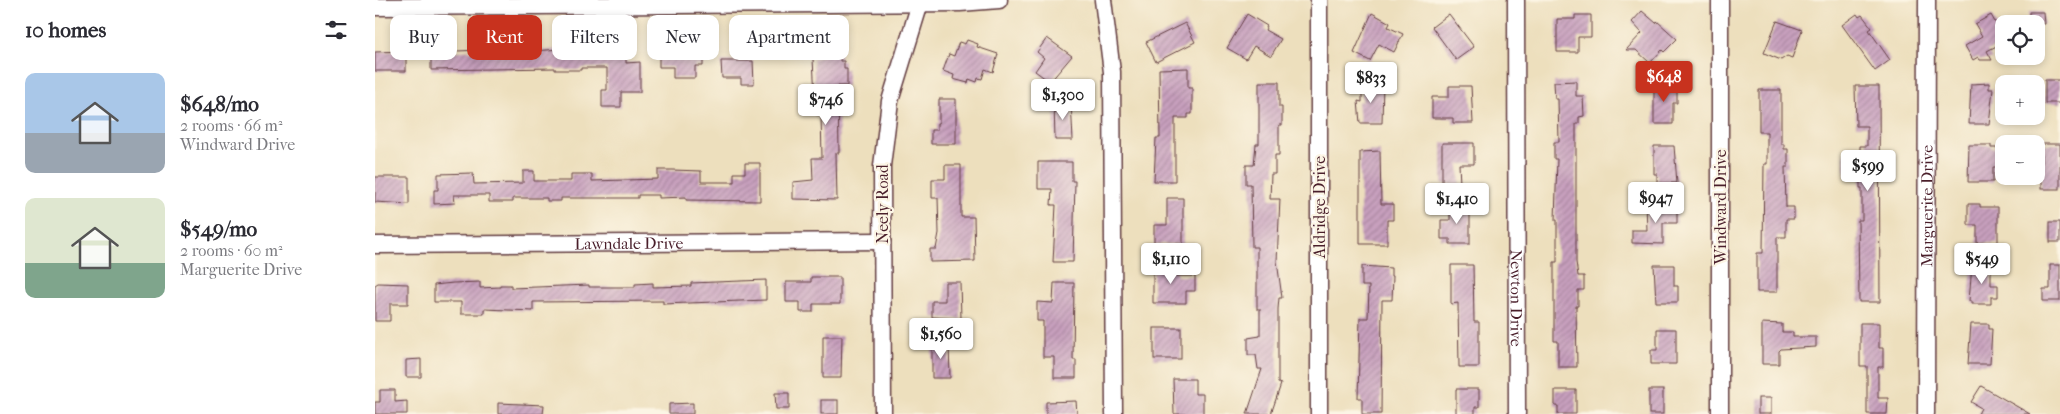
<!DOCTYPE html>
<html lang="en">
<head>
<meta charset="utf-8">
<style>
	:root { --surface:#fff; --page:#f7f7f7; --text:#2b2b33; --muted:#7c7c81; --accent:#c8321e }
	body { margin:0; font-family:"IM FELL French Canon",serif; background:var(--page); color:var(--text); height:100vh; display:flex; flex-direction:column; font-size:19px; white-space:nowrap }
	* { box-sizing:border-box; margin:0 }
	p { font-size:16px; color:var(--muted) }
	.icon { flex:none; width:28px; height:28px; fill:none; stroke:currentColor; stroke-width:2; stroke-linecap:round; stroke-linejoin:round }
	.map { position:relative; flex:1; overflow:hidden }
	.sheet { display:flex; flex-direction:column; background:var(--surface); width:375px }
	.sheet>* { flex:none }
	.top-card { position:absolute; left:15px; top:15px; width:475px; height:45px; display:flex; gap:10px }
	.fabs { position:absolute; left:1620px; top:15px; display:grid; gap:10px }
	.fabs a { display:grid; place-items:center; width:50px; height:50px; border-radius:10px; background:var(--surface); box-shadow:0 2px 8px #0003; font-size:25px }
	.price { position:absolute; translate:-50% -42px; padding:0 11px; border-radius:5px; background:#fff; color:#222; font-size:16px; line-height:32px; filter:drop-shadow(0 1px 2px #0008) }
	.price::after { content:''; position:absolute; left:50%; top:30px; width:15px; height:11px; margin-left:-8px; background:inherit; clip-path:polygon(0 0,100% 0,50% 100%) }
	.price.active { background:var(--accent); color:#fff }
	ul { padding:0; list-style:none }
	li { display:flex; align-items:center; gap:15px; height:125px; padding:0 25px }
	li span { display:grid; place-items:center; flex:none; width:140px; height:100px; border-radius:10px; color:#555 }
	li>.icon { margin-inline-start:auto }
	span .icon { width:60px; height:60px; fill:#fffc; stroke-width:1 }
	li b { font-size:21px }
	h2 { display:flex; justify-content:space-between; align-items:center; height:60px; padding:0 25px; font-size:21px }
	.chip { padding:0 18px; border-radius:10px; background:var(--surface); box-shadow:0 2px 8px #0003; font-size:18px; line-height:45px }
	.chip.active { background:var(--accent); color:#fff }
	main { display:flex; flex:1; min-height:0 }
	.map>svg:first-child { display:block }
	.building { fill:url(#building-hatch) }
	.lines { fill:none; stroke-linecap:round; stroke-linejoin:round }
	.minor-casing { stroke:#623c41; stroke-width:19 }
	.minor { stroke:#fff; stroke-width:16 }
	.labels { text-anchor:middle; stroke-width:4.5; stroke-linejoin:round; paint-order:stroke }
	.street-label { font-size:16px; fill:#4a1f2b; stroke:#fcf5e5 }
</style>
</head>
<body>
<main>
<section class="sheet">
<h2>10 homes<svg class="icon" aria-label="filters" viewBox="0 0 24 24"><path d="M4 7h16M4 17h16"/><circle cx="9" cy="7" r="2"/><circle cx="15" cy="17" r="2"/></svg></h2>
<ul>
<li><span style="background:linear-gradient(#a9c7e8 60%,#9aa5b1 0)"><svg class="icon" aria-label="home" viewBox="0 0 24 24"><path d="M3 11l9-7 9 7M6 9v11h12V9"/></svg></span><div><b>$648/mo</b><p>2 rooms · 66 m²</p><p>Windward Drive</p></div></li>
<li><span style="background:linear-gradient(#dfe7d0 65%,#7fa58c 0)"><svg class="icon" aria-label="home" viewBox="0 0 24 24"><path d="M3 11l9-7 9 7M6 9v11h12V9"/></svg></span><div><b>$549/mo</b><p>2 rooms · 60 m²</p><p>Marguerite Drive</p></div></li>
</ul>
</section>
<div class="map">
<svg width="1685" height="414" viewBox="0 0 1685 414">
	<defs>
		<pattern id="building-hatch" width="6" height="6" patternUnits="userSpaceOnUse" patternTransform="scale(1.25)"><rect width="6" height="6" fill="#c8a0be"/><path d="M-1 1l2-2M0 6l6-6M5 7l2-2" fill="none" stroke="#a4829b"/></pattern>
	</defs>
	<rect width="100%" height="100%" fill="#fcf5e5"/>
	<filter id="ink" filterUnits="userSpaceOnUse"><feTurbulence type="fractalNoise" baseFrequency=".02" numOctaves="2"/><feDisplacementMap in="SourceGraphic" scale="10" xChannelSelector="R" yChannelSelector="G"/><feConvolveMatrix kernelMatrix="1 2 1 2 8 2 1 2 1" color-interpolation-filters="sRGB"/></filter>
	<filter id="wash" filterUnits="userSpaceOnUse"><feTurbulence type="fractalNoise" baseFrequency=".0096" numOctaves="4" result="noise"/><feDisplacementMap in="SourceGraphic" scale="20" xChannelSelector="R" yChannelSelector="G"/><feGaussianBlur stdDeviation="1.12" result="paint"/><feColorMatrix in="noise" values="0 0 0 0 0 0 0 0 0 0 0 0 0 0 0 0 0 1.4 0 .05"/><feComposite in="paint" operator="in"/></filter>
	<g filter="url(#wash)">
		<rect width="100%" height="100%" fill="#eddfbd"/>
		<g id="blocks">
			<!-- building -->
			<g class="building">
				<polygon points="1267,11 1281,23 1282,21 1302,39 1289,52 1287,50 1275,63 1261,50 1251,50 1267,33 1257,22"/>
				<polygon points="1654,12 1668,12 1669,24 1654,24"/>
				<polygon points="997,13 1015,23 1013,27 1028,34 1019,52 1004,44 995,61 979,53"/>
				<polygon points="872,14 892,26 890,30 906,39 896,56 879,46 871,59 852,48"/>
				<polygon points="1074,14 1099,47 1081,60 1057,27"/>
				<polygon points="1482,14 1484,17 1487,15 1497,28 1494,30 1515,60 1500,71 1467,25"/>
				<polygon points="1200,15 1216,15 1216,37 1203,37 1203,52 1182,52 1182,19 1200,19"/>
				<polygon points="1616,15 1629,38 1629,42 1612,51 1617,60 1605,60 1603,57 1598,60 1590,46 1607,36 1600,24"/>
				<polygon points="1402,21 1427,30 1417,58 1412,56 1406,60 1389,53"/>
				<polygon points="810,23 820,42 781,62 771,42"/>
				<polygon points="672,38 697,56 675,82 660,71 669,58 662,52"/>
				<polygon points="592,40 603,44 602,47 623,54 618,72 610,69 607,79 603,78 602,82 594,79 593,83 578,79 579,75 568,71 574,54 579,56 584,42 590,44"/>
				<polygon points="447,44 465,44 465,61 469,61 469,69 472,69 472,86 463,86 464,153 461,153 462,200 418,199 418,182 438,180 437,158 447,158 446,115 441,115 438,59 447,56"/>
				<polygon points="328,47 328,66 320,66 320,78 298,78 298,67 284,67 284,49"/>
				<polygon points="159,48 159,51 198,48 251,49 251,63 265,62 265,92 246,92 246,107 227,107 227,90 232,90 232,68 206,68 206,70 180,70 180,68 56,70 56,52"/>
				<polygon points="31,51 31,71 0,71 0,52"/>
				<polygon points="346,61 378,61 379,84 366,84 366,78 347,78"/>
				<polygon points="813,68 813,88 817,88 817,114 813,114 813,118 800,118 800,181 779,181 781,138 785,138 784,69"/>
				<rect x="1670" y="80" width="15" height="23"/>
				<polygon points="1201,81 1201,96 1208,96 1209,116 1204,117 1204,124 1201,124 1201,262 1203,276 1209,276 1209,290 1203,290 1203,306 1201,306 1202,367 1183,367 1183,341 1179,341 1179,262 1182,262 1182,220 1180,220 1182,159 1179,159 1179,142 1184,142 1183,99 1180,99 1179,82"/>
				<polygon points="884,82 904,82 904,107 907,107 907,125 904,125 904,155 900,155 900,174 896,174 895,199 905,199 902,261 907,298 904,298 903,309 903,383 906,384 896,414 872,414 887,369 883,369 881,355 873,355 873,338 885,336 885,309 882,309 882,247 877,247 876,184 871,184 871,165 879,165 881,144 884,144"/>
				<polygon points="1614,83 1614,89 1618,89 1614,124 1594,124 1596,84"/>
				<polygon points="987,84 1008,84 1007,123 985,123 983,101 987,102"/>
				<polygon points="1279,84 1298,84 1298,87 1302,87 1302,103 1298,103 1298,124 1279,124"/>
				<polygon points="1074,86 1096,86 1098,123 1078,123 1078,118 1057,118 1057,97 1074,97"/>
				<polygon points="1480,86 1504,86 1505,302 1484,302 1483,220 1487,220 1487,188 1485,188 1485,176 1471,176 1469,167 1469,153 1485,153 1485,146 1492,146 1492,126 1481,126"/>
				<polygon points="1384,90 1406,90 1406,144 1409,144 1409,149 1413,149 1413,167 1410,167 1411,207 1419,207 1419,219 1411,219 1411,237 1402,237 1402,292 1382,292 1382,253 1388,253 1389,164 1392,164 1392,132 1384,132"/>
				<polygon points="564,99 581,99 581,144 556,144 556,130 562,130 562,123 564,123"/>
				<polygon points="679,102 696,102 698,140 680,140"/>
				<polygon points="1067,143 1099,143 1099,164 1084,164 1085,184 1067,184"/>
				<rect x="1666" y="144" width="19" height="45"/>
				<polygon points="1594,145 1616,145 1616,148 1625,148 1625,167 1618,167 1618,182 1593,182"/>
				<polygon points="1279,146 1299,146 1302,183 1282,183 1282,174 1279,174"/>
				<polygon points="1005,151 1006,204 1018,204 1018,220 1012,220 1012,244 985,244 985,152"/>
				<polygon points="663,162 697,162 697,181 700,181 698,262 678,262 681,205 676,205 677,189 663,189"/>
				<polygon points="370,163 385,163 385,201 311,200 311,197 284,198 284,195 263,195 263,198 186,198 186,201 172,201 172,198 138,198 138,202 114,202 114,195 79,195 80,203 59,204 59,190 63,190 63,174 98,173 99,184 148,183 148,171 159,171 159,181 196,181 196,174 217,174 217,181 283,179 283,170 297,170 326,171 326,182 359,182 359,173 370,173"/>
				<polygon points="570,165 586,165 586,217 599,217 600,261 555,262 555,249 561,249 564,233 563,198 557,198 557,179 570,179"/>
				<polygon points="0,177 34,177 34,204 0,202"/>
				<polygon points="792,198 808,198 808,244 779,244 779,225 792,225"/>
				<polygon points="1271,204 1302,204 1302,223 1288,223 1288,244 1257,243 1257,230 1272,230"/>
				<polygon points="1593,204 1605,204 1605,207 1623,207 1623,243 1602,243 1602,225 1593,225"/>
				<polygon points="1075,205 1095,205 1095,244 1075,244 1075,239 1066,239 1066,220 1075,220"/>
				<rect x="1675" y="222" width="10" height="20"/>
				<polygon points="781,264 800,264 802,276 820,276 820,291 811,291 811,303 778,303 778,272 781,272"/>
				<polygon points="1597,264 1616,264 1616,285 1623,285 1623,297 1616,297 1616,304 1597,304 1597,301 1594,301"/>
				<polygon points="1076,265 1098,265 1099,322 1104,322 1104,367 1084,367 1083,303 1076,304"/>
				<polygon points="1279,265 1299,265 1299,286 1303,286 1303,302 1281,302"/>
				<polygon points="1675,265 1685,265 1685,301 1668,301 1668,289 1675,289"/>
				<polygon points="987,266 1016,268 1016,276 1018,276 1017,300 1007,300 1006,414 987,414 987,398 983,398 985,318 993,318 994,286 987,286"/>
				<polygon points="436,277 465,277 465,304 438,304 438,312 425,312 425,302 411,302 411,282 436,282"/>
				<polygon points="391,280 391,300 288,304 288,301 158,302 158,311 109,309 109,314 86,314 86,302 59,302 59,285 78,283 105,282 105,288 125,287 125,285 136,285 136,288 214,285 214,287 260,287 260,284 278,283 278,287 316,286 316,283"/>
				<polygon points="570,282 585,282 586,319 557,317 557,301 570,301"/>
				<polygon points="3,283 33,284 33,304 15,304 15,321 0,321 0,285"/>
				<polygon points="679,283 699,283 698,360 701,360 701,378 679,378 679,357 668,357 668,321 662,321 662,302 678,303"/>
				<polygon points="1387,323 1407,324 1407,332 1418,332 1418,337 1441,337 1441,347 1406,349 1404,351 1404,364 1387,364"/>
				<polygon points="1485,323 1504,323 1504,348 1508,348 1508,367 1503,367 1503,398 1513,398 1512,414 1492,414 1492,366 1485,366"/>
				<polygon points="1596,324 1614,324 1614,329 1617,329 1615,364 1593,364"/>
				<rect x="779" y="328" width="27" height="31"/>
				<polygon points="1282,329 1301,329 1301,364 1276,364 1276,350 1282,350"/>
				<polygon points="448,336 467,336 466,378 448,378"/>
				<polygon points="557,342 574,342 575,378 557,378"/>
				<polygon points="46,359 46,377 31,377 31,360"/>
				<polygon points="798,379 820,379 820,394 828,394 828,414 799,414"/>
				<polygon points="1606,386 1655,414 1603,414 1606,408 1596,402"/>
				<polygon points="1081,389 1104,389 1104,407 1100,407 1100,414 1081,414"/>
				<polygon points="5,390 20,390 20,402 32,401 32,414 0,414 0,402 5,402"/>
				<polygon points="1180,390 1201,390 1201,414 1183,414 1183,406 1180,406"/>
				<rect x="1274" y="390" width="14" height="24"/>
				<polygon points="400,393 414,393 414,409 401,409"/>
				<rect x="1383" y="398" width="13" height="16"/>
				<rect x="446" y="400" width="17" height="14"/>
				<polygon points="701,401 702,414 671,414 671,402"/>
				<polygon points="123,403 169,405 168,414 123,414"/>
				<polygon points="318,403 318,414 294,414 294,404"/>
			</g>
		</g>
	</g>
	<g filter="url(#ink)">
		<use href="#blocks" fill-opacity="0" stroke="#623c41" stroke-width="1"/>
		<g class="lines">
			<defs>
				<g id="minor">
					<polyline points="728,0 737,72 739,414"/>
					<polyline points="944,0 944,414"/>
					<path id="s1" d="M 1141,0 L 1142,414"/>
					<polyline points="0,7 585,3 624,0"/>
					<path id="s2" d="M 0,245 L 507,241"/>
					<polyline points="508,414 507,166 515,101 546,0"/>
					<polyline points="1345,414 1345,0"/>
					<path id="s3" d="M 1551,414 L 1552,0"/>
				</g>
			</defs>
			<!-- minor casing -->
			<use href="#minor" class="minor-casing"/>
			<!-- minor -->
			<use href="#minor" class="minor"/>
		</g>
	</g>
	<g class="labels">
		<!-- street labels -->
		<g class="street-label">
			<text transform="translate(507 204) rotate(-90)" y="6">Neely Road</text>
			<text transform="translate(944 207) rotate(-90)" y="6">Aldridge Drive</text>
			<text transform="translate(1345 207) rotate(-90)" y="6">Windward Drive</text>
			<text dy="6" stroke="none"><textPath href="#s3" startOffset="208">Marguerite Drive</textPath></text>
			<text dy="6" stroke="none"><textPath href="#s2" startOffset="254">Lawndale Drive</textPath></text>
			<text dy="6" stroke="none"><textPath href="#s1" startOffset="298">Newton Drive</textPath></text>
		</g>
	</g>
</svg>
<div class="fabs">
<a><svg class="icon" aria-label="locate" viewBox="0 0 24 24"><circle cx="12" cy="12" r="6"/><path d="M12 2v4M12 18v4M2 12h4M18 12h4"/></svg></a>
<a>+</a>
<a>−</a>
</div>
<b class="price active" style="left:1289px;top:103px">$648</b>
<b class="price" style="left:996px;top:104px">$833</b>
<b class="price" style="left:688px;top:121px">$1,300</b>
<b class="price" style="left:451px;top:126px">$746</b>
<b class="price" style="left:1493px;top:192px">$599</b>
<b class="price" style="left:1281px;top:224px">$947</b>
<b class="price" style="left:1082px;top:225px">$1,410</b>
<b class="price" style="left:796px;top:285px">$1,110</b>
<b class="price" style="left:1607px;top:285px">$549</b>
<b class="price" style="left:566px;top:360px">$1,560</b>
<div class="top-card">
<a class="chip">Buy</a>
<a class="chip active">Rent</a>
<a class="chip">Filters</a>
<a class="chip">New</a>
<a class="chip">Apartment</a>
</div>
</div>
</main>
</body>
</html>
